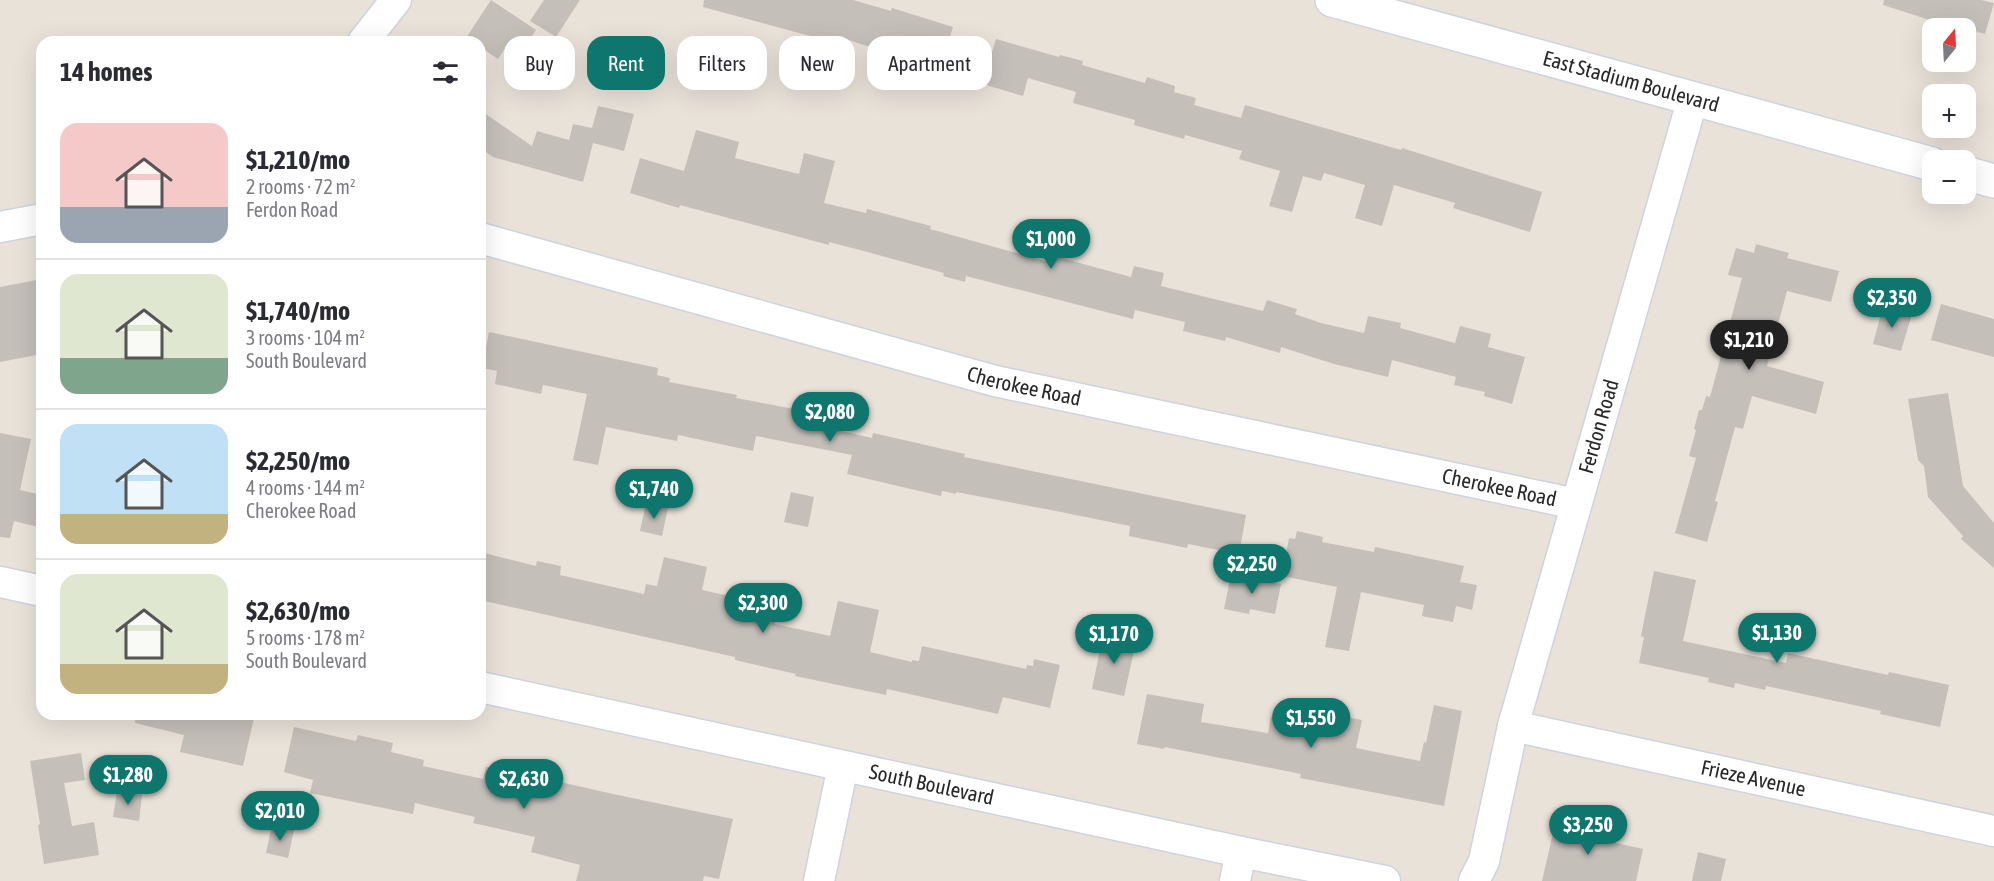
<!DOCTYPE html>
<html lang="en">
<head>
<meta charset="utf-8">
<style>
	:root { --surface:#fff; --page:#f7f7f7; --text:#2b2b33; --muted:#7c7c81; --line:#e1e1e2; --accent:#0f766e }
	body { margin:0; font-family:"Asap Condensed",sans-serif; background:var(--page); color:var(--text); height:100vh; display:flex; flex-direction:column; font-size:22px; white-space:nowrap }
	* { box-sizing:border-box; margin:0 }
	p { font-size:20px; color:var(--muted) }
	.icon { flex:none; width:33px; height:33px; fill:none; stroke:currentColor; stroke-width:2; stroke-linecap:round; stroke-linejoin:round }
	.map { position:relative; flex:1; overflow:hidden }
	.sheet { position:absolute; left:36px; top:36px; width:450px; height:684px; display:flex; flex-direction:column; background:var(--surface); border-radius:18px; box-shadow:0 6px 24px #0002 }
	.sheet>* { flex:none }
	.banner { position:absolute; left:504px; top:36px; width:570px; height:54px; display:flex; gap:12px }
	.needle { width:39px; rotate:18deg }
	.fabs { position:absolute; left:1922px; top:18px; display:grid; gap:12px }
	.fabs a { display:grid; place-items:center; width:54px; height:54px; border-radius:12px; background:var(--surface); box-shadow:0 6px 24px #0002; font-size:30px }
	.price { position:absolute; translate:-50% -51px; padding:0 14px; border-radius:21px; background:var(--accent); color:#fff; font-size:20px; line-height:39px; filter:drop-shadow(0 2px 3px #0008) }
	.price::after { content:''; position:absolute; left:50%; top:36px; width:18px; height:14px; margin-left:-9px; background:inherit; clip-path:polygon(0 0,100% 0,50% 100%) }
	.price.current { background:#222; color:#fff }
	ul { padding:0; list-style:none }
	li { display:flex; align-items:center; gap:18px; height:150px; padding:0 24px }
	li+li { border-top:2px solid var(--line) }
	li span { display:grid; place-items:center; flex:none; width:168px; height:120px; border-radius:18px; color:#555 }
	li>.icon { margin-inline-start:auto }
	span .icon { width:72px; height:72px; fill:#fffc; stroke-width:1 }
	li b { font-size:26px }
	h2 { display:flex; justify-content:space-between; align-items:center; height:72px; padding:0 24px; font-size:26px }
	.tag { padding:0 21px; border-radius:18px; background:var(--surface); box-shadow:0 6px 24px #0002; font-size:21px; line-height:54px }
	.tag.current { background:var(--accent); color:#fff }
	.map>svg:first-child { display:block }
	.building { fill:#c4bfb9 }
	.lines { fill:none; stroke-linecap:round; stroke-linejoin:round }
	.street-casing { stroke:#cfd2df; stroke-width:33 }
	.secondary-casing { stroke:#cfd2df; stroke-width:36 }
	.street { stroke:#fff; stroke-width:30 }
	.secondary { stroke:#fff; stroke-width:33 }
	.labels { text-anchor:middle; stroke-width:6; stroke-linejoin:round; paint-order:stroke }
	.street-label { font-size:21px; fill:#272727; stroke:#fff }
</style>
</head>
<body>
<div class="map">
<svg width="1994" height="881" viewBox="0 0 1994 881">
	<rect width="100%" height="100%" fill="#e9e2d9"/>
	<!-- building -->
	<g class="building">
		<polygon points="491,0 536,30 519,55 506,47 498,59 480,47 480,42 472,42 466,38"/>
		<polygon points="544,0 580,0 556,37 530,21"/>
		<polygon points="704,0 853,0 891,11 892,8 953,27 949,40 992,52 996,39 1059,57 1060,55 1083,61 1082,65 1145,83 1147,77 1175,86 1174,92 1196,98 1194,105 1241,118 1245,105 1401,150 1402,148 1542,192 1530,232 1453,208 1455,203 1394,185 1382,226 1355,218 1365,185 1324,173 1321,181 1303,176 1292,212 1269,206 1280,171 1239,159 1242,151 1185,135 1184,139 1134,125 1135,120 1073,103 1076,92 1028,78 1023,96 939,71 936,80 903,69 906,59 846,39 844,45 703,7"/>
		<polygon points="1884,0 1981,0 1994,3 1985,34 1965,28 1935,28 1936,22 1883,5"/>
		<polygon points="598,106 634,114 624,151 593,143 583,182 493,157 480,148 480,110 532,146 537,131 569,140 573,124 592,128"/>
		<polygon points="696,130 739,142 735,158 799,174 804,153 835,161 824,203 866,213 867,209 931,226 930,229 1052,263 1054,256 1131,277 1134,266 1164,273 1161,286 1263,311 1267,300 1297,309 1295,314 1321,323 1364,333 1368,316 1401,323 1400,328 1455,343 1460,326 1491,334 1488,347 1525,357 1512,404 1484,396 1485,392 1454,385 1456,377 1392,360 1388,377 1334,364 1281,347 1280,353 1226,337 1225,341 1183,331 1185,322 1135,310 1133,319 966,276 965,282 943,276 944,273 860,250 829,242 829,245 680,205 679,208 630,193 640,158 684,171"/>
		<polygon points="1756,244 1789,253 1787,258 1839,271 1831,302 1787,291 1767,366 1824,382 1816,414 1752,396 1743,429 1735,427 1715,501 1718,502 1707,542 1675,533 1696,458 1689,456 1696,430 1694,429 1699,410 1702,410 1706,396 1710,397 1742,278 1728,275 1736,248 1754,253"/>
		<polygon points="42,279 42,354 0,362 0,287"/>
		<polygon points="1941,304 1994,319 1994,357 1931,340"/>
		<polygon points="1883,306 1912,314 1901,351 1873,344"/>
		<polygon points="489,332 658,368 657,375 670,378 669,382 737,395 736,398 821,414 819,426 872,438 873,433 965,454 964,457 1246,515 1239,554 1188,544 1187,548 1129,536 1130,526 1056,511 956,492 956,494 942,491 941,496 847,474 852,455 756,436 753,451 678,435 677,441 606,427 598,465 573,460 587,394 543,385 541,394 495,384 497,371 482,368"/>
		<polygon points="1948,393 1963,486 1994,523 1994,568 1961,539 1963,536 1928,497 1924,466 1918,460 1908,399"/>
		<polygon points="0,433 31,439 20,490 42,495 42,528 14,521 10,538 0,537"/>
		<polygon points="791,492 814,497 808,527 784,522"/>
		<polygon points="646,503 668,508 662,536 640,531"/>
		<polygon points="1297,531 1323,537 1322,542 1374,552 1375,547 1464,566 1460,582 1477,585 1472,610 1456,606 1453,622 1422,616 1424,605 1361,592 1349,651 1325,647 1337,587 1282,576 1289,538 1295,539"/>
		<polygon points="480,552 536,566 537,561 561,566 560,575 644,594 646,584 657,586 664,557 707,567 702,590 779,607 775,624 830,636 838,601 879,610 870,652 912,662 912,660 919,661 922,646 1026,669 1027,665 1033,666 1034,659 1060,665 1050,708 1003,697 998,714 887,689 886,695 795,676 796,674 735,660 735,657 480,600"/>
		<polygon points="1654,571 1696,580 1683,641 1786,663 1788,653 1888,675 1889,672 1949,685 1940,727 1880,714 1881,711 1766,686 1765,690 1735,683 1734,688 1708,682 1709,678 1639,663 1644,637 1641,636"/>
		<polygon points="1231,575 1281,584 1275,614 1250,609 1249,614 1224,609"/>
		<polygon points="1103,635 1136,642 1124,696 1092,689"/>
		<polygon points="1147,694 1204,704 1201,722 1268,733 1271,717 1317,727 1319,712 1362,720 1356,748 1420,761 1424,742 1426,743 1434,705 1462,711 1444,806 1300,778 1301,774 1165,747 1164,749 1137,744"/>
		<polygon points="136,714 255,714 243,766 180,752 184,735 135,723"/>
		<polygon points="294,727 356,741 358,735 393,743 391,752 424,760 423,766 483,779 486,767 520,774 521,769 557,777 556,781 613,794 733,819 719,879 704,876 703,881 576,881 580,865 531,852 535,837 473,823 475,817 415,803 413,814 310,793 313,780 284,772"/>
		<polygon points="81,753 85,780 64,783 72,826 94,822 99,855 44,864 38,825 40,824 30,761"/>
		<polygon points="117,792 142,795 139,821 113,817"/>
		<polygon points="1557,816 1587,823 1584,836 1643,849 1636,881 1542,881"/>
		<polygon points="272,825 294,830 288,858 266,853"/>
		<polygon points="1698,852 1726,859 1721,881 1692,881"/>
	</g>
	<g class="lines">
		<defs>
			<g id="street">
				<polyline points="363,42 396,0"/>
				<polyline points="0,227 42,219"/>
				<path id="s1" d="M 480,238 L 995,381 L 1576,504"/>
				<polyline points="0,582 42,591"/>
				<path id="s2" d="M 480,687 L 1241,852 L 1385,881"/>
				<path id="s3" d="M 1513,726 L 1994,831"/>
				<polyline points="819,881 843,766"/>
				<polyline points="1235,881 1241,852"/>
				<path id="s4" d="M 1474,881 L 1484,861 L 1513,726 L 1693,98"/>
			</g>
			<g id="secondary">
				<path id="s5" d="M 1332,0 L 1932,164"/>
				<polyline points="1965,173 1994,181"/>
			</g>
		</defs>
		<!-- street casing -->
		<use href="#street" class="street-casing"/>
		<!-- secondary casing -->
		<use href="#secondary" class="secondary-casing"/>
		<!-- street -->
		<use href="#street" class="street"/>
		<!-- secondary -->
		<use href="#secondary" class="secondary"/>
	</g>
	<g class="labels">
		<!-- street labels -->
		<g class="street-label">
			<text dy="7" stroke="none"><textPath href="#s5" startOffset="310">East Stadium Boulevard</textPath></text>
			<text dy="7" stroke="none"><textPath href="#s1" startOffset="564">Cherokee Road</textPath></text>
			<text dy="7" stroke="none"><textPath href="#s4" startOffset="472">Ferdon Road</textPath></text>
			<text dy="7" stroke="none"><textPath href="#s1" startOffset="1050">Cherokee Road</textPath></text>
			<text dy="7" stroke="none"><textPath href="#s3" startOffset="246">Frieze Avenue</textPath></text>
			<text dy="7" stroke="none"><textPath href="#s2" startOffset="462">South Boulevard</textPath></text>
		</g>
	</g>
</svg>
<div class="fabs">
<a><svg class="needle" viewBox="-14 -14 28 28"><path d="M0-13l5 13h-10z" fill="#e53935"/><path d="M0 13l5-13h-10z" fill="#7c7c81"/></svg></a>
<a>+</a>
<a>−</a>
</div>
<b class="price" style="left:1051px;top:270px">$1,000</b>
<b class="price" style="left:1892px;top:329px">$2,350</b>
<b class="price current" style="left:1749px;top:371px">$1,210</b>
<b class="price" style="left:830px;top:443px">$2,080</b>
<b class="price" style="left:654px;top:520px">$1,740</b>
<b class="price" style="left:1252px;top:595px">$2,250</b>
<b class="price" style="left:763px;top:634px">$2,300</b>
<b class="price" style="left:1777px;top:664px">$1,130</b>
<b class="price" style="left:1114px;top:665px">$1,170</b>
<b class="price" style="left:1311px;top:749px">$1,550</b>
<b class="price" style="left:128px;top:806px">$1,280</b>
<b class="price" style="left:524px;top:810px">$2,630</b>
<b class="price" style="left:280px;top:842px">$2,010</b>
<b class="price" style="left:1588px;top:856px">$3,250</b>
<div class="banner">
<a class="tag">Buy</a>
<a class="tag current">Rent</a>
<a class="tag">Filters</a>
<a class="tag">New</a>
<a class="tag">Apartment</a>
</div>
<section class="sheet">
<h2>14 homes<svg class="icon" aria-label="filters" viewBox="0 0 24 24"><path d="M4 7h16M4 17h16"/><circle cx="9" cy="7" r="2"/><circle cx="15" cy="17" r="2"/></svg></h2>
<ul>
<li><span style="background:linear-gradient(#f6c9c9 70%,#9aa5b1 0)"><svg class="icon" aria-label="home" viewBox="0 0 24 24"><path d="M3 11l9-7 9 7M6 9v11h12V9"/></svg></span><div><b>$1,210/mo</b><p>2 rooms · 72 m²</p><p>Ferdon Road</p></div></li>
<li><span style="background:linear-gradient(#dfe7d0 70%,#7fa58c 0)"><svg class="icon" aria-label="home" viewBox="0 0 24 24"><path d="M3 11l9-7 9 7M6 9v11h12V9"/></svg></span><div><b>$1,740/mo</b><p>3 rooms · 104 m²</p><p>South Boulevard</p></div></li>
<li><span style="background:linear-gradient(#bfe0f5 75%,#c2b280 0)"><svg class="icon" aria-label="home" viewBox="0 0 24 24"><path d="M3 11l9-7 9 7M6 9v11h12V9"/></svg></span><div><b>$2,250/mo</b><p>4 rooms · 144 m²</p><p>Cherokee Road</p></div></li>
<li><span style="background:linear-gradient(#dfe7d0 75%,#c2b280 0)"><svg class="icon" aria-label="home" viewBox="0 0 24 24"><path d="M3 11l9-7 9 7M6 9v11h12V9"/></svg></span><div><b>$2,630/mo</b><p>5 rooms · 178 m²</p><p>South Boulevard</p></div></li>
</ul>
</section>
</div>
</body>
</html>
